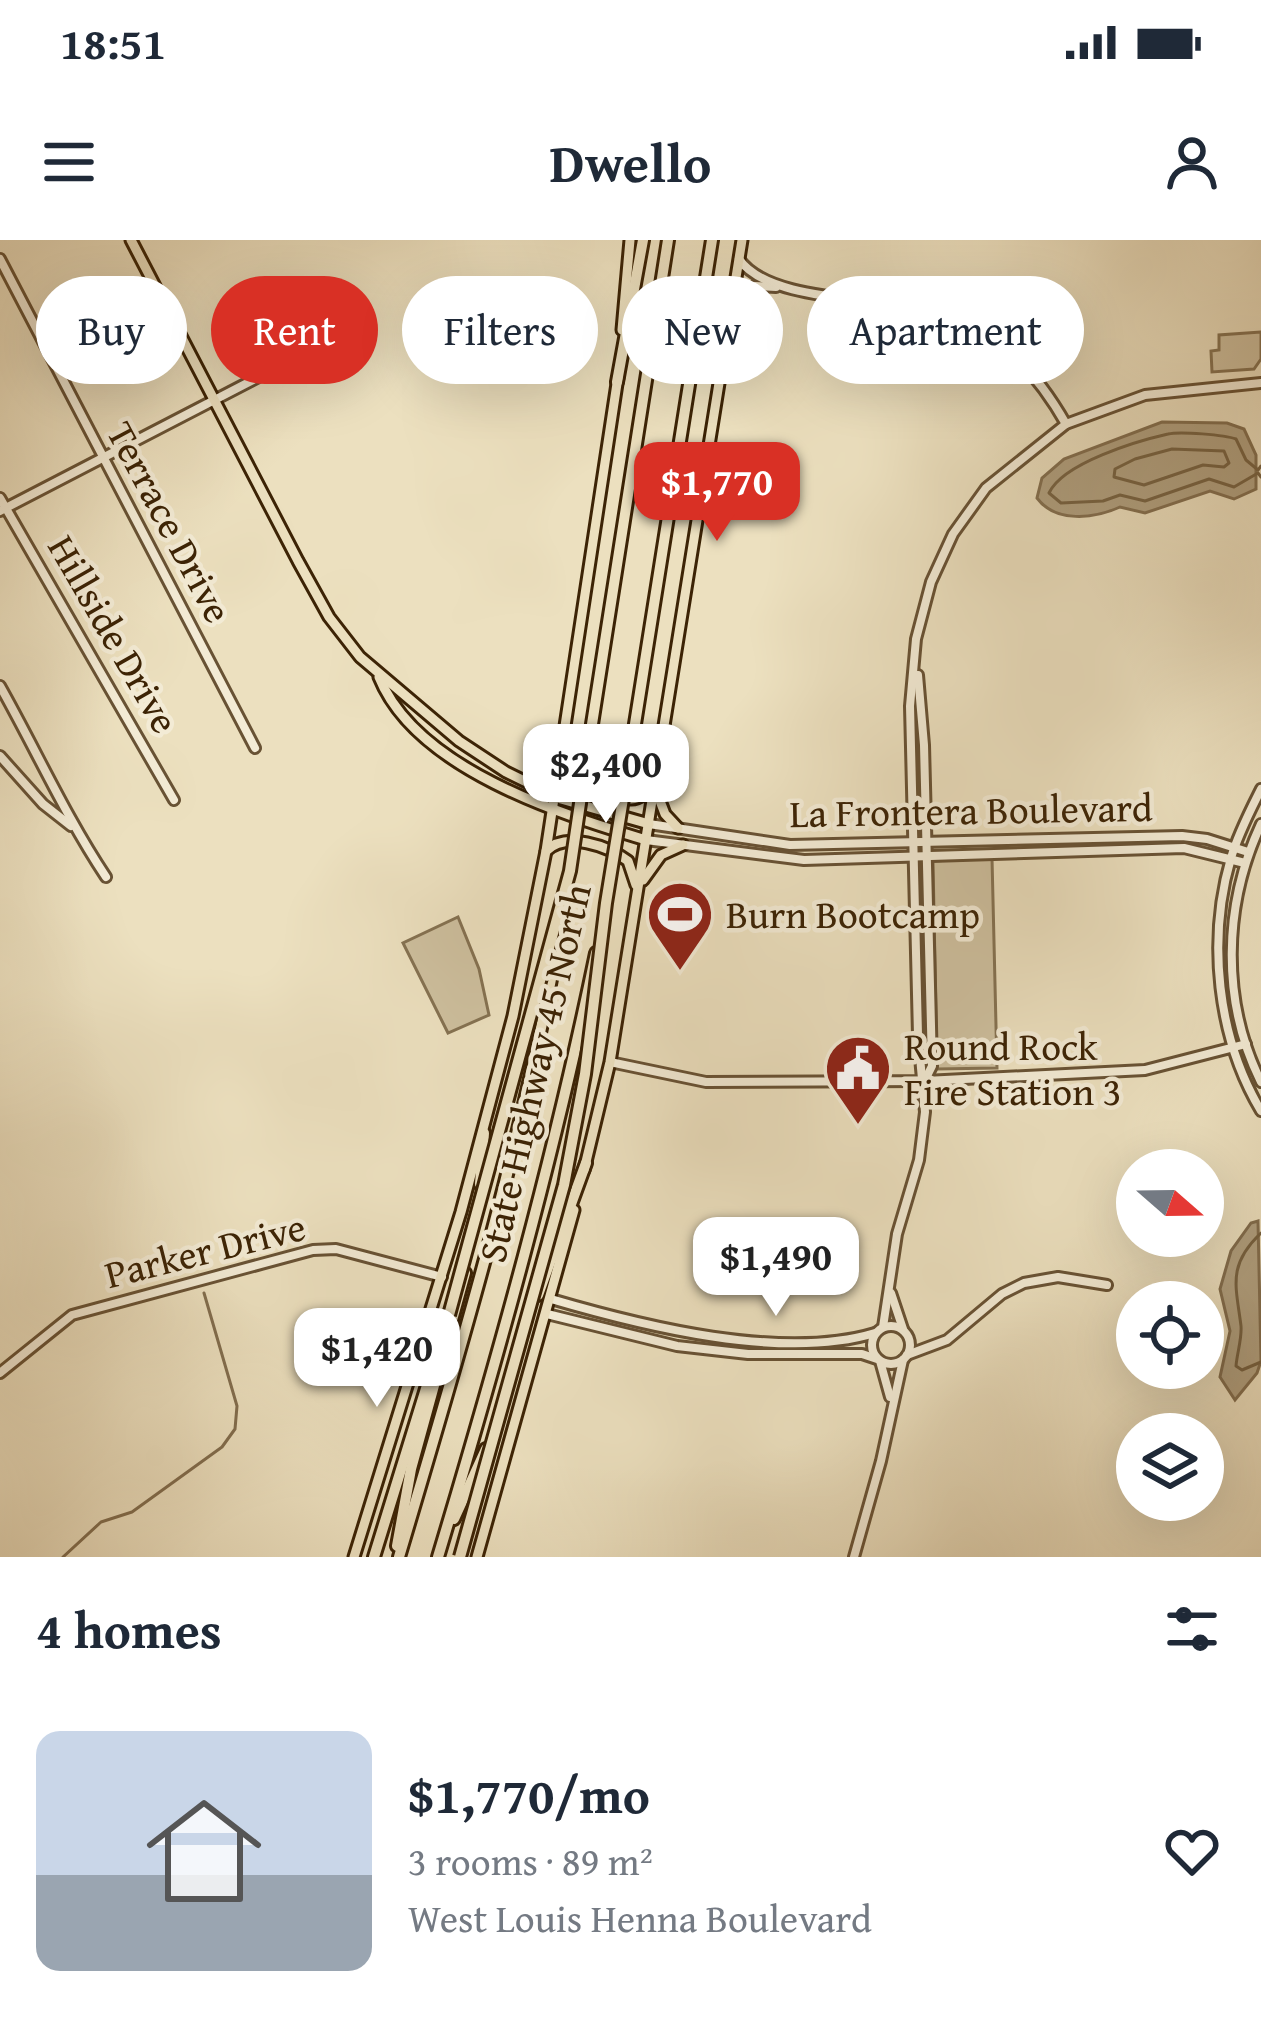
<!DOCTYPE html>
<html lang="en">
<head>
<meta charset="utf-8">
<style>
	:root { --surface:#fff; --page:#f2f2f3; --text:#1f2937; --muted:#747a83; --line:#e0e1e3; --accent:#d93025 }
	body { margin:0; font-family:"Gentium Book Plus",serif; background:var(--page); color:var(--text); height:100vh; display:flex; flex-direction:column; font-size:45px; white-space:nowrap }
	* { box-sizing:border-box; margin:0 }
	p { font-size:39px; color:var(--muted) }
	.icon { flex:none; width:66px; height:66px; fill:none; stroke:currentColor; stroke-width:2; stroke-linecap:round; stroke-linejoin:round }
	.map { position:relative; height:1317px; overflow:hidden }
	.panel { display:flex; flex-direction:column; background:var(--surface); flex:1 }
	.panel>* { flex:none }
	.banner { position:absolute; left:36px; top:36px; width:1191px; height:108px; display:flex; gap:24px }
	.needle { width:78px; rotate:110deg }
	.fabs { position:absolute; left:1116px; top:909px; display:grid; gap:24px }
	.fabs a { display:grid; place-items:center; width:108px; height:108px; border-radius:50%; background:var(--surface); box-shadow:0 12px 48px #0002; font-size:60px }
	.price { position:absolute; translate:-50% -102px; padding:0 27px; border-radius:24px; background:#fff; color:#222; font-size:39px; line-height:78px; filter:drop-shadow(0 3px 6px #0008) }
	.price::after { content:''; position:absolute; left:50%; top:72px; width:36px; height:27px; margin-left:-18px; background:inherit; clip-path:polygon(0 0,100% 0,50% 100%) }
	.price.active { background:var(--accent); color:#fff }
	ul { padding:0; list-style:none }
	li { display:flex; align-items:center; gap:36px; height:300px; padding:0 36px }
	li+li { border-top:3px solid var(--line) }
	li span { display:grid; place-items:center; flex:none; width:336px; height:240px; border-radius:24px; color:#555 }
	li>.icon { margin-inline-start:auto }
	span .icon { width:144px; height:144px; fill:#fffc; stroke-width:1 }
	li b { font-size:51px }
	h2 { display:flex; justify-content:space-between; align-items:center; height:144px; padding:0 36px; font-size:51px }
	.tag { padding:0 42px; border-radius:54px; background:var(--surface); box-shadow:0 12px 48px #0002; font-size:42px; line-height:108px }
	.tag.active { background:var(--accent); color:#fff }
	.status { display:flex; justify-content:space-between; align-items:center; height:84px; padding:0 60px; background:var(--surface); direction:ltr }
	.status svg { height:33px; fill:currentColor }
	header { display:flex; justify-content:space-between; align-items:center; height:156px; padding:0 36px; background:var(--surface); font-size:54px; font-weight:800 }
	.map>svg:first-child { display:block }
	.green { fill:#cec09f; stroke:#857252; stroke-width:3 }
	.water { fill:#b0a080; stroke:#826e4f; stroke-width:3 }
	.lines { fill:none; stroke-linecap:round; stroke-linejoin:round }
	.shore { stroke:#766242; stroke-width:3 }
	.stream { stroke:#826e4f; stroke-width:3 }
	.minor-casing { stroke:#685234; stroke-width:14 }
	.major-casing { stroke:#3c2305; stroke-width:15 }
	.highway-casing { stroke:#3c2305; stroke-width:16 }
	.minor { stroke:#f3ebd5; stroke-width:8 }
	.major { stroke:#ece0bf; stroke-width:9 }
	.highway { stroke:#ece0bf; stroke-width:10 }
	.highway-bridge-casing { stroke:#3c2305; stroke-width:16; stroke-linecap:butt }
	.highway-bridge { stroke:#ece0bf; stroke-width:10 }
	.labels { text-anchor:middle; stroke-width:9; stroke-linejoin:round; paint-order:stroke }
	.street-label { font-size:39px; fill:#3c2305; stroke:#f3ebd5 }
	.poi-label { font-size:39px; fill:#3c2305; stroke:#f3ebd5; text-anchor:start }
</style>
</head>
<body>
<div class="status"><b>18:51</b><svg viewBox="0 0 49 12"><path d="M0 12V9h3v3zM5 12V6h3v6zM10 12V3h3v9zM15 12V0h3v12zM26 1h20v11H26zM47 4h2v5h-2z"/></svg></div>
<header><svg class="icon" aria-label="menu" viewBox="0 0 24 24"><path d="M4 6h16M4 12h16M4 18h16"/></svg>Dwello<svg class="icon" aria-label="person" viewBox="0 0 24 24"><circle cx="12" cy="8" r="4"/><path d="M4 21q1-7 8-7t8 7"/></svg></header>
<div class="map">
<svg width="1261" height="1317" viewBox="0 0 1261 1317">
	<rect width="100%" height="100%" fill="#ece0bf"/>
	<filter id="stains"><feTurbulence type="fractalNoise" baseFrequency=".00167" numOctaves="4"/><feColorMatrix values="0 0 0 0 .2 0 0 0 0 .09 0 0 0 0 .02 0 0 0 .5 -.17"/></filter>
	<radialGradient id="worn" r=".72"><stop offset=".6" stop-color="#630" stop-opacity="0"/><stop offset="1" stop-color="#630" stop-opacity=".3"/></radialGradient>
	<!-- green -->
	<g class="green">
		<polygon points="1261,92 1261,119 1254,129 1212,132 1211,111 1219,110 1219,95"/>
		<polygon points="992,618 997,828 937,829 933,621"/>
		<polygon points="458,677 479,729 489,775 448,793 403,703"/>
	</g>
	<!-- water -->
	<g class="water">
		<path d="M 1162,182 L 1227,183 L 1244,189 L 1256,215 L 1256,249 L 1234,259 L 1210,251 L 1145,273 L 1120,267 C 1094,279 1055,283 1037,258 L 1042,238 L 1064,219 Z"/>
		<polygon points="1258,981 1261,1121 1257,1133 1235,1160 1220,1137 1230,1091 1220,1049 1231,1011 1251,983"/>
	</g>
	<g class="lines">
		<!-- shore -->
		<g class="shore">
			<polygon points="1172,209 1224,211 1229,223 1224,227 1203,225 1144,245 1114,237 1115,229 1135,219"/>
			<path d="M 1261,226 L 1258,230 L 1246,220 L 1236,199 C 1225,195 1180,191 1168,194 C 1137,201 1063,223 1049,253 L 1061,263 L 1103,261 L 1120,255 L 1145,261 L 1209,239 L 1234,247 L 1258,233 L 1261,237"/>
			<path d="M 1261,993 C 1227,1025 1236,1046 1241,1086 C 1242,1099 1237,1113 1236,1126 L 1242,1130 L 1261,1122"/>
		</g>
		<!-- stream -->
		<polyline class="stream" points="63,1317 101,1282 132,1272 222,1207 235,1189 237,1166 204,1053"/>
		<defs>
			<g id="minor">
				<polyline points="0,19 255,508"/>
				<path d="M 739,19 C 770,65 891,56 943,74 C 1000,92 1037,133 1066,184"/>
				<polyline points="733,59 755,46 776,47"/>
				<polyline points="0,258 174,560"/>
				<polyline points="0,271 305,113"/>
				<polyline points="918,435 924,505 932,826 926,838"/>
				<path d="M 0,446 C 36,510 66,577 106,637"/>
				<polyline points="0,516 43,564 71,586"/>
				<path d="M 1261,549 C 1250,571 1238,594 1231,618 C 1207,700 1217,797 1261,871"/>
				<polyline points="649,584 790,605 1182,596 1207,599 1248,612"/>
				<path d="M 1261,584 C 1223,666 1221,761 1261,842"/>
				<polyline points="646,600 804,620 1184,608 1245,623"/>
				<polyline points="610,822 706,842 925,841 1145,830 1246,804"/>
				<polyline points="891,1053 903,1089"/>
				<path d="M 551,1059 C 643,1086 782,1121 875,1093"/>
				<polyline points="547,1074 677,1106 748,1114 862,1114 877,1119"/>
				<circle cx="891" cy="1105" r="19"/>
				<polyline points="883,1087 897,994 919,920 925,872 918,795 910,466 916,399 931,342 953,294 986,248 1066,184 1145,155 1261,143"/>
				<polyline points="907,1115 947,1100 1002,1054 1024,1043 1058,1037 1107,1045"/>
				<polyline points="880,1121 890,1157"/>
				<polyline points="0,1133 72,1075 313,1010 336,1009 442,1037"/>
				<polyline points="854,1317 881,1221 903,1120"/>
			</g>
			<g id="major">
				<polyline points="131,0 298,321 329,377 360,417 459,501 506,532 561,559 649,584"/>
				<polyline points="622,90 630,0"/>
				<path d="M 379,437 C 416,529 560,574 646,600"/>
				<path d="M 562,521 C 568,543 609,559 631,559 C 641,559 649,550 656,542"/>
				<polyline points="657,553 665,574 678,588"/>
				<path d="M 546,611 C 566,591 608,606 628,621 L 636,645"/>
				<polyline points="643,640 661,615 683,605"/>
				<polyline points="584,930 610,822 742,0"/>
				<polyline points="354,1317 461,972 513,776 546,611 618,137"/>
				<polyline points="477,1317 574,970"/>
			</g>
			<g id="highway">
				<polyline points="617,142 643,0"/>
				<polyline points="587,516 668,0"/>
				<polyline points="628,528 712,0"/>
				<polyline points="480,944 484,893"/>
				<polyline points="538,1055 586,923"/>
				<polyline points="454,1279 486,1209"/>
				<polyline points="397,1306 411,1229 465,1033"/>
				<polyline points="374,1317 437,1113"/>
				<path d="M 399,1317 C 463,1103 526,890 564,669"/>
				<path d="M 438,1317 C 498,1117 554,917 596,713"/>
			</g>
		</defs>
		<!-- minor casing -->
		<use href="#minor" class="minor-casing"/>
		<!-- major casing -->
		<use href="#major" class="major-casing"/>
		<!-- highway casing -->
		<use href="#highway" class="highway-casing"/>
		<!-- minor -->
		<use href="#minor" class="minor"/>
		<!-- major -->
		<use href="#major" class="major"/>
		<!-- highway -->
		<use href="#highway" class="highway"/>
		<defs>
			<g id="highway-bridge">
				<polyline points="449,1075 570,631 587,516"/>
				<polyline points="460,1317 564,945 585,834 606,663 628,528"/>
			</g>
		</defs>
		<!-- highway-bridge casing -->
		<use href="#highway-bridge" class="highway-bridge-casing"/>
		<!-- highway-bridge -->
		<use href="#highway-bridge" class="highway-bridge"/>
	</g>
	<!-- icons -->
	<defs>
		<symbol id="stadium-pin" viewBox="-11 -11 22 30"><path d="M0 17L-7.5 6A9.5 9.5 0 1 1 7.5 6Z" fill="#8f2418" stroke="#f3ebd5"/><path d="M0-5a6.5 5 0 1 0 0 10a6.5 5 0 1 0 0-10ZM-3.5-1.8h7v3.6h-7Z" fill="#fff"/></symbol>
		<symbol id="civic-pin" viewBox="-11 -11 22 30"><path d="M0 17L-7.5 6A9.5 9.5 0 1 1 7.5 6Z" fill="#8f2418" stroke="#f3ebd5"/><path d="M-.6-6.5H3V-4.5H.6V-3L4-1V1h2V6H-6V1h2V-1L-.6-3ZM-1.2 2.5V6h2.4V2.5Z" fill="#fff"/></symbol>
	</defs>
	<g fill-rule="evenodd">
		<use href="#stadium-pin" x="642" y="636" width="76" height="104"/>
		<use href="#civic-pin" x="820" y="790" width="76" height="104"/>
	</g>
	<g class="labels">
		<!-- street labels -->
		<g class="street-label">
			<text transform="translate(170 282) rotate(62)" y="14">Terrace Drive</text>
			<text transform="translate(114 394) rotate(60)" y="14">Hillside Drive</text>
			<text transform="translate(971 570) rotate(-1)" y="14">La Frontera Boulevard</text>
			<text transform="translate(534 833) rotate(-77)" y="14">State Highway 45 North</text>
			<text transform="translate(205 1010) rotate(-14)" y="14">Parker Drive</text>
		</g>
		<!-- poi labels -->
		<g class="poi-label">
			<text x="726" y="688">Burn Bootcamp</text>
			<text x="904" y="820">Round Rock<tspan x="904" dy="45">Fire Station 3</tspan></text>
		</g>
	</g>
	<rect width="100%" height="100%" filter="url(#stains)"/>
	<rect width="100%" height="100%" fill="url(#worn)"/>
</svg>
<div class="fabs">
<a><svg class="needle" viewBox="-14 -14 28 28"><path d="M0-13l5 13h-10z" fill="#e53935"/><path d="M0 13l5-13h-10z" fill="#747a83"/></svg></a>
<a><svg class="icon" aria-label="locate" viewBox="0 0 24 24"><circle cx="12" cy="12" r="6"/><path d="M12 2v4M12 18v4M2 12h4M18 12h4"/></svg></a>
<a><svg class="icon" aria-label="layers" viewBox="0 0 24 24"><path d="M12 4l9 5-9 5-9-5zM3 14l9 5 9-5"/></svg></a>
</div>
<b class="price active" style="left:717px;top:304px">$1,770</b>
<b class="price" style="left:606px;top:586px">$2,400</b>
<b class="price" style="left:776px;top:1079px">$1,490</b>
<b class="price" style="left:377px;top:1170px">$1,420</b>
<div class="banner">
<a class="tag">Buy</a>
<a class="tag active">Rent</a>
<a class="tag">Filters</a>
<a class="tag">New</a>
<a class="tag">Apartment</a>
</div>
</div>
<section class="panel">
<h2>4 homes<svg class="icon" aria-label="filters" viewBox="0 0 24 24"><path d="M4 7h16M4 17h16"/><circle cx="9" cy="7" r="2"/><circle cx="15" cy="17" r="2"/></svg></h2>
<ul>
<li><span style="background:linear-gradient(#c9d6e8 60%,#9aa5b1 0)"><svg class="icon" aria-label="home" viewBox="0 0 24 24"><path d="M3 11l9-7 9 7M6 9v11h12V9"/></svg></span><div><b>$1,770/mo</b><p>3 rooms · 89 m²</p><p>West Louis Henna Boulevard</p></div><svg class="icon" aria-label="heart" viewBox="0 0 24 24"><path d="M12 20l-8-8c-3-5 5-10 8-4 3-6 11-1 8 4z"/></svg></li>
</ul>
</section>
</body>
</html>
